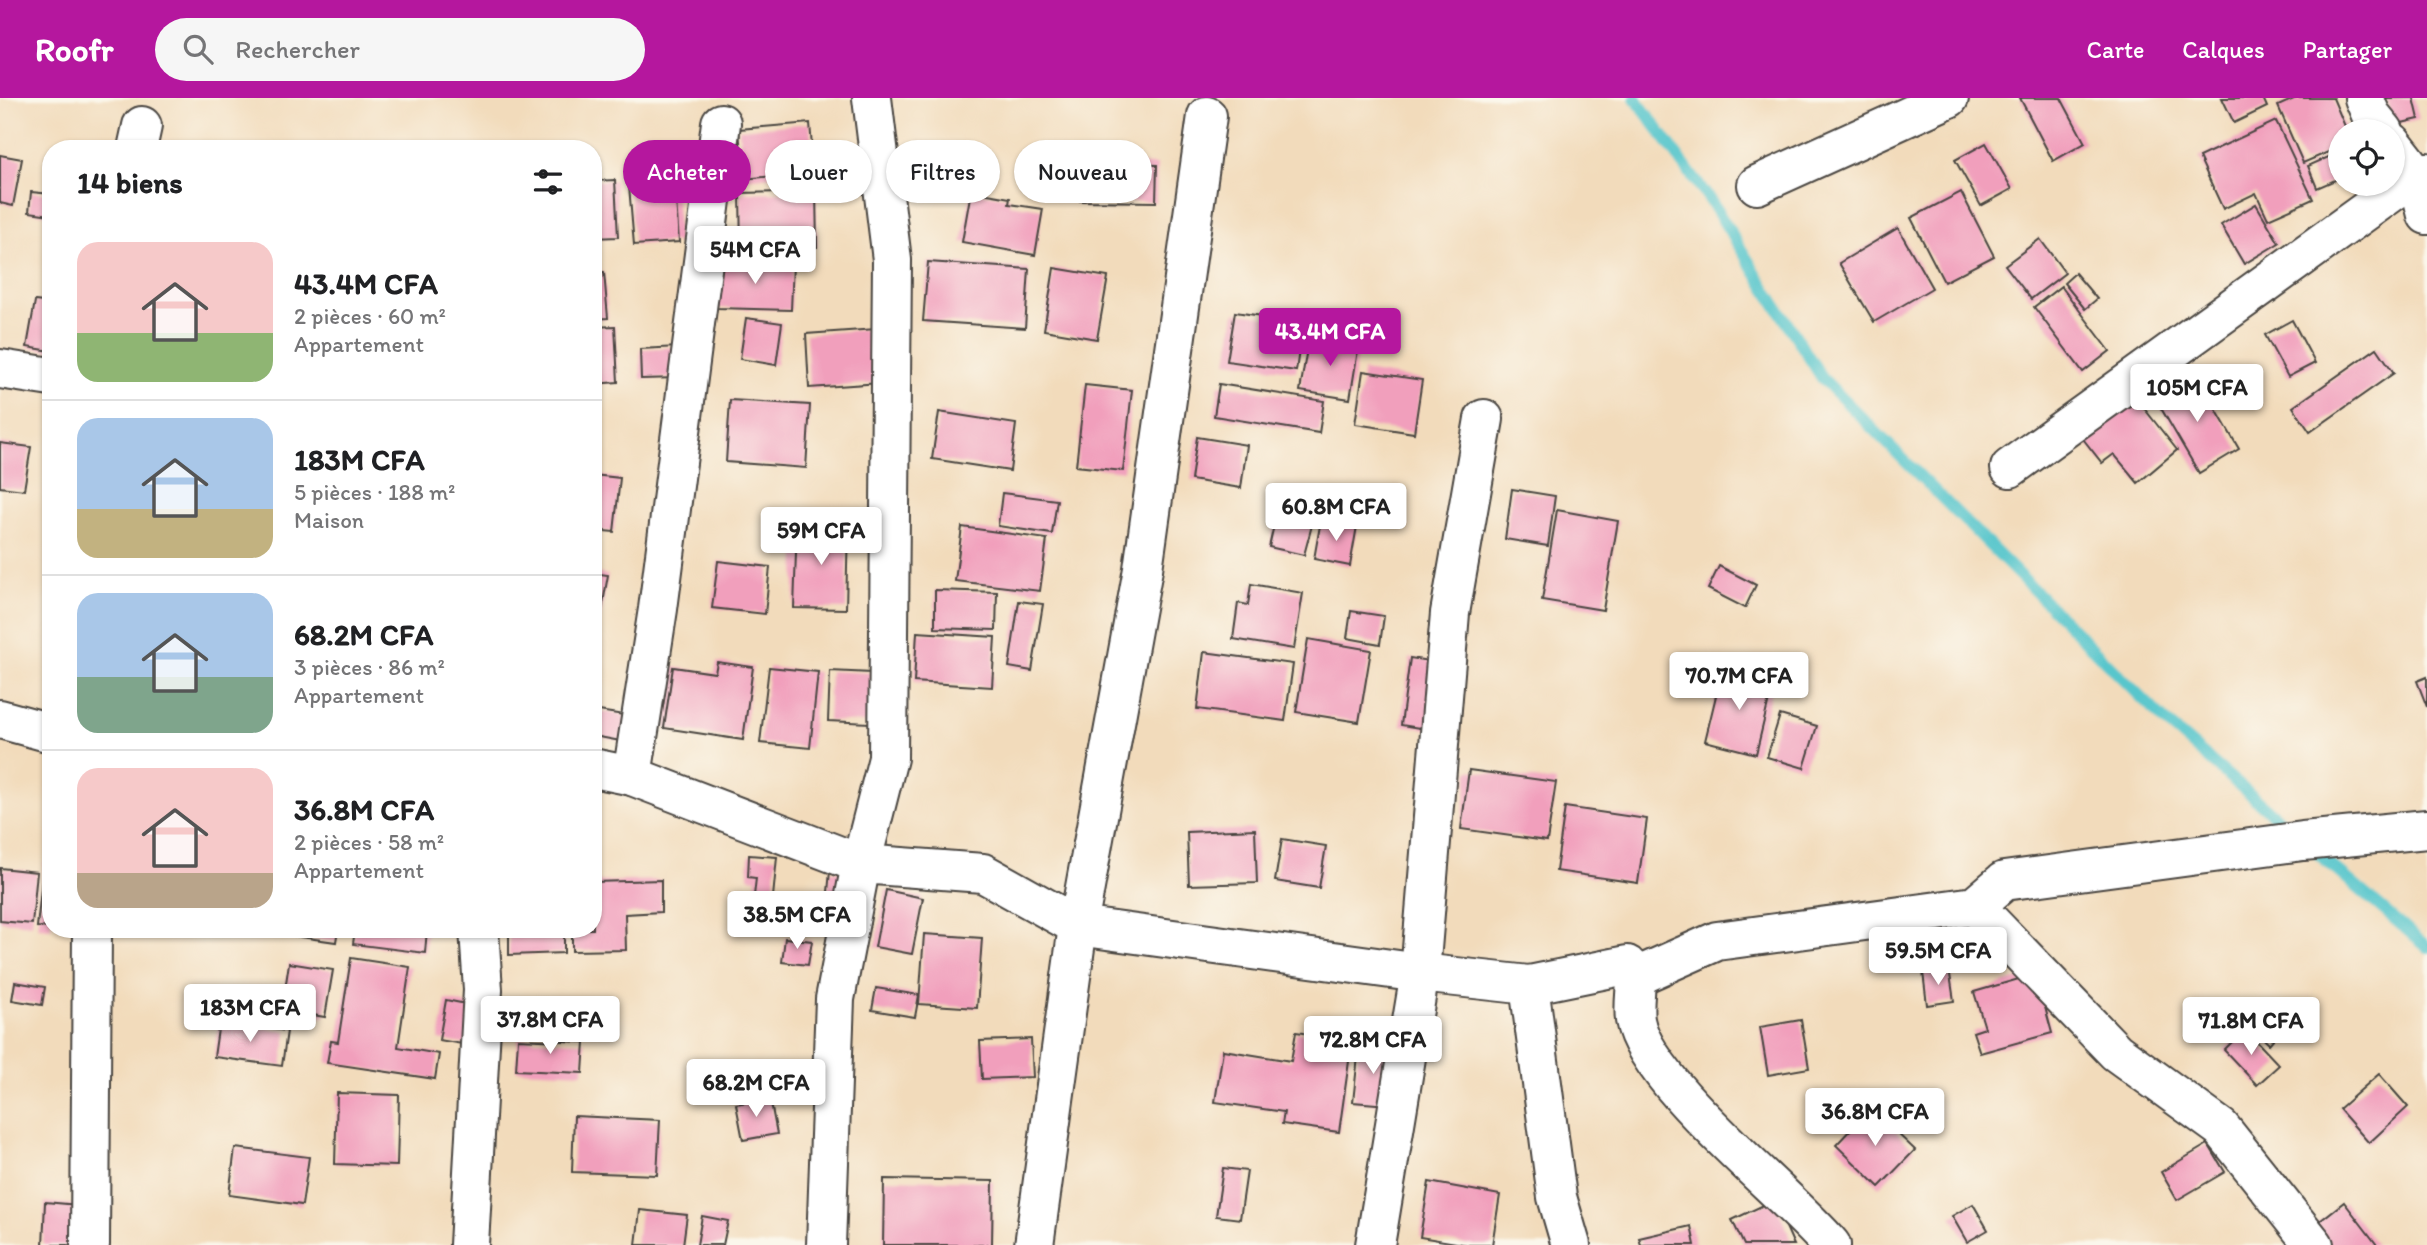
<!DOCTYPE html>
<html lang="fr">
<head>
<meta charset="utf-8">
<style>
	:root { --surface:#fff; --page:#f6f6f6; --text:#202124; --muted:#757577; --line:#e0e0e0; --accent:#b5179e }
	body { margin:0; font-family:Itim,sans-serif; background:var(--page); color:var(--text); height:100vh; display:flex; flex-direction:column; font-size:26px; white-space:nowrap }
	* { box-sizing:border-box; margin:0 }
	p { font-size:23px; color:var(--muted) }
	.icon { flex:none; width:38px; height:38px; fill:none; stroke:currentColor; stroke-width:2; stroke-linecap:round; stroke-linejoin:round }
	.map { position:relative; flex:1; overflow:hidden }
	.details { position:absolute; left:42px; top:42px; width:560px; height:798px; display:flex; flex-direction:column; background:var(--surface); border-radius:28px; box-shadow:0 2px 5px #0004 }
	.details>* { flex:none }
	.hud { position:absolute; left:623px; top:42px; width:665px; height:63px; display:flex; gap:14px }
	.controls { position:absolute; left:2328px; top:21px; display:grid; gap:14px }
	.controls a { display:grid; place-items:center; width:77px; height:77px; border-radius:50%; background:var(--surface); box-shadow:0 2px 5px #0004; font-size:35px }
	.price { position:absolute; translate:-50% -60px; padding:0 16px; border-radius:7px; background:#fff; color:#222; font-size:23px; line-height:46px; filter:drop-shadow(0 2px 4px #0008) }
	.price::after { content:''; position:absolute; left:50%; top:42px; width:21px; height:16px; margin-left:-10px; background:inherit; clip-path:polygon(0 0,100% 0,50% 100%) }
	.price.current { background:var(--accent); color:#fff }
	ul { padding:0; list-style:none }
	li { display:flex; align-items:center; gap:21px; height:175px; padding:0 35px }
	li+li { border-top:2px solid var(--line) }
	li span { display:grid; place-items:center; flex:none; width:196px; height:140px; border-radius:21px; color:#555 }
	li>.icon { margin-inline-start:auto }
	span .icon { width:84px; height:84px; fill:#fffc; stroke-width:1 }
	li b { font-size:30px }
	h2 { display:flex; justify-content:space-between; align-items:center; height:84px; padding:0 35px; font-size:30px }
	.tag { padding:0 24px; border-radius:32px; background:var(--surface); box-shadow:0 2px 5px #0004; font-size:24px; line-height:63px }
	.tag.current { background:var(--accent); color:#fff }
	header { display:flex; align-items:center; gap:42px; box-sizing:border-box; height:98px; padding:0 35px; background:var(--accent); color:#fff }
	header strong { font-size:33px }
	nav { display:flex; gap:38px; margin-inline-start:auto; font-size:24px }
	.search { width:490px; height:63px; background:var(--page); display:flex; align-items:center; gap:18px; box-sizing:border-box; padding:0 24px; border-radius:38px; color:var(--muted); font-size:26px }
	.map>svg:first-child { display:block }
	.lines { fill:none; stroke-linecap:round; stroke-linejoin:round }
	.stream { stroke:#58c6cc; stroke-width:12 }
	.building { fill:#f19fbc }
	.minor-casing { stroke:#494541; stroke-width:42 }
	.minor { stroke:#fff; stroke-width:38 }
</style>
</head>
<body>
<header>
<strong>Roofr</strong>
<div class="search"><svg class="icon" aria-label="search" viewBox="0 0 24 24"><circle cx="10" cy="10" r="6"/><path d="M15 15l6 6"/></svg>Rechercher</div>
<nav><a>Carte</a><a>Calques</a><a>Partager</a></nav>
</header>
<div class="map">
<svg width="2427" height="1147" viewBox="0 0 2427 1147">
	<rect width="100%" height="100%" fill="#fbf7ec"/>
	<filter id="ink" filterUnits="userSpaceOnUse"><feTurbulence type="fractalNoise" baseFrequency=".0143" numOctaves="2"/><feDisplacementMap in="SourceGraphic" scale="14" xChannelSelector="R" yChannelSelector="G"/><feConvolveMatrix kernelMatrix="1 2 1 2 8 2 1 2 1" color-interpolation-filters="sRGB"/></filter>
	<filter id="wash" filterUnits="userSpaceOnUse"><feTurbulence type="fractalNoise" baseFrequency=".00686" numOctaves="4" result="noise"/><feDisplacementMap in="SourceGraphic" scale="28" xChannelSelector="R" yChannelSelector="G"/><feGaussianBlur stdDeviation="1.57" result="paint"/><feColorMatrix in="noise" values="0 0 0 0 0 0 0 0 0 0 0 0 0 0 0 0 0 1.4 0 .05"/><feComposite in="paint" operator="in"/></filter>
	<g filter="url(#wash)">
		<rect width="100%" height="100%" fill="#f2dbbb"/>
		<g class="lines">
			<!-- stream -->
			<g class="stream">
				<polyline points="1635,0 1712,105 1822,280 2168,626 2297,737"/>
				<polyline points="2310,749 2427,849"/>
			</g>
		</g>
		<g id="blocks">
			<!-- building -->
			<g class="building">
				<polygon points="2020,0 2061,0 2085,45 2053,63"/>
				<polygon points="2222,0 2263,0 2267,9 2234,25"/>
				<polygon points="2296,0 2333,0 2347,33 2340,33 2340,49 2303,65 2278,8"/>
				<polygon points="2386,0 2414,0 2419,21 2393,27"/>
				<polygon points="2276,23 2313,101 2268,121 2256,95 2223,111 2199,59"/>
				<polygon points="810,25 814,74 743,81 739,31"/>
				<polygon points="1986,45 2012,91 1981,108 1955,62"/>
				<polygon points="0,57 22,61 13,108 0,105"/>
				<polygon points="2333,57 2340,80 2317,90 2308,68"/>
				<polygon points="1081,65 1157,67 1156,104 1080,103"/>
				<polygon points="674,73 679,144 634,147 628,76"/>
				<polygon points="615,82 618,139 593,140 593,83"/>
				<polygon points="816,93 817,149 741,151 740,95"/>
				<polygon points="971,93 1010,100 1009,106 1043,111 1035,157 962,144"/>
				<polygon points="31,94 51,96 51,117 29,114"/>
				<polygon points="1961,94 1994,158 1944,184 1911,120"/>
				<polygon points="2256,106 2279,145 2244,166 2221,127"/>
				<polygon points="1898,130 1932,190 1874,224 1839,165"/>
				<polygon points="2040,141 2065,175 2031,201 2005,167"/>
				<polygon points="720,163 793,166 791,212 717,210"/>
				<polygon points="928,164 1029,171 1025,230 923,223"/>
				<polygon points="1054,170 1108,179 1097,241 1044,232"/>
				<polygon points="593,174 604,174 608,220 593,221"/>
				<polygon points="2075,175 2097,201 2085,211 2064,185"/>
				<polygon points="2061,188 2110,253 2083,274 2034,209"/>
				<polygon points="35,203 51,205 51,253 27,249"/>
				<polygon points="1235,214 1303,224 1296,273 1227,263"/>
				<polygon points="746,220 782,225 776,267 740,261"/>
				<polygon points="2292,222 2315,265 2288,279 2265,237"/>
				<polygon points="615,228 618,284 593,286 593,229"/>
				<polygon points="876,231 880,285 809,290 806,236"/>
				<polygon points="1309,238 1359,246 1350,301 1300,293"/>
				<polygon points="678,249 679,280 641,281 640,251"/>
				<polygon points="2377,250 2394,275 2310,334 2293,309"/>
				<polygon points="1363,273 1422,282 1414,335 1355,326"/>
				<polygon points="2196,277 2239,351 2199,375 2155,300"/>
				<polygon points="1219,286 1324,303 1319,335 1214,318"/>
				<polygon points="1085,287 1132,292 1123,373 1076,368"/>
				<polygon points="2132,295 2177,352 2138,385 2114,356 2102,365 2080,337"/>
				<polygon points="730,302 810,307 806,370 726,364"/>
				<polygon points="939,314 1016,326 1010,373 932,361"/>
				<polygon points="1197,339 1247,347 1241,390 1191,382"/>
				<polygon points="0,345 31,349 24,392 0,389"/>
				<polygon points="593,377 620,380 614,434 593,432"/>
				<polygon points="1512,391 1555,398 1548,448 1505,441"/>
				<polygon points="1002,395 1057,402 1052,436 998,428"/>
				<polygon points="1557,412 1618,423 1603,512 1542,502"/>
				<polygon points="1276,418 1312,427 1304,457 1269,449"/>
				<polygon points="1321,422 1357,428 1350,468 1314,461"/>
				<polygon points="797,426 848,427 846,511 794,510"/>
				<polygon points="962,429 1047,441 1040,493 955,483"/>
				<polygon points="718,463 770,469 765,516 712,510"/>
				<polygon points="1719,468 1756,487 1745,510 1708,491"/>
				<polygon points="593,475 608,477 597,539 593,539"/>
				<polygon points="1251,486 1303,495 1294,551 1233,541 1238,505 1248,507"/>
				<polygon points="935,492 997,494 996,532 935,530"/>
				<polygon points="1019,503 1043,506 1032,573 1009,569"/>
				<polygon points="1351,513 1384,518 1380,546 1347,540"/>
				<polygon points="917,534 995,539 992,589 914,584"/>
				<polygon points="1308,541 1371,552 1359,624 1296,614"/>
				<polygon points="1204,554 1293,566 1285,623 1197,611"/>
				<polygon points="1410,560 1442,565 1432,632 1401,627"/>
				<polygon points="717,564 753,569 743,642 664,630 673,569 715,575"/>
				<polygon points="769,569 818,574 810,650 760,645"/>
				<polygon points="830,573 872,575 870,625 828,623"/>
				<polygon points="1722,573 1773,585 1756,656 1705,643"/>
				<polygon points="2427,579 2427,609 2417,583"/>
				<polygon points="599,613 636,619 631,645 594,638"/>
				<polygon points="1780,617 1817,628 1804,670 1767,659"/>
				<polygon points="1469,672 1556,684 1547,743 1461,731"/>
				<polygon points="1565,709 1647,721 1638,785 1556,773"/>
				<polygon points="1255,731 1257,785 1189,787 1187,734"/>
				<polygon points="1282,741 1326,748 1319,790 1275,783"/>
				<polygon points="749,757 777,759 773,799 754,798 756,780 748,779"/>
				<polygon points="44,764 51,764 51,830 37,829"/>
				<polygon points="0,770 37,774 32,826 0,823"/>
				<polygon points="830,773 849,774 846,817 826,815"/>
				<polygon points="661,782 661,814 625,816 626,852 572,853 572,831 593,831 593,784"/>
				<polygon points="886,792 923,800 912,856 875,849"/>
				<polygon points="280,831 338,831 336,844 279,836"/>
				<polygon points="355,831 427,831 425,855 353,846"/>
				<polygon points="509,831 564,831 564,855 509,857"/>
				<polygon points="924,836 982,840 977,910 919,906"/>
				<polygon points="785,840 812,843 808,867 782,864"/>
				<polygon points="351,860 410,869 398,949 439,956 435,981 327,965 331,943 338,944"/>
				<polygon points="289,865 333,872 325,919 282,912"/>
				<polygon points="1949,870 1954,903 1927,907 1923,874"/>
				<polygon points="2036,876 2052,935 1980,955 1973,934 1985,930 1974,894"/>
				<polygon points="15,884 45,889 42,907 12,902"/>
				<polygon points="876,890 919,897 915,919 872,912"/>
				<polygon points="446,902 476,908 468,947 439,942"/>
				<polygon points="2266,919 2281,932 2269,946 2255,933"/>
				<polygon points="1801,922 1809,970 1768,977 1760,929"/>
				<polygon points="219,924 287,933 282,968 214,959"/>
				<polygon points="2245,931 2279,967 2257,987 2224,952"/>
				<polygon points="1296,934 1352,942 1339,1034 1282,1026 1284,1014 1215,1004 1223,952 1291,963"/>
				<polygon points="518,941 585,944 583,975 516,972"/>
				<polygon points="1031,941 1033,979 982,981 980,943"/>
				<polygon points="1359,949 1393,952 1388,1007 1353,1004"/>
				<polygon points="2379,976 2408,1009 2369,1045 2339,1011"/>
				<polygon points="337,995 399,997 397,1068 335,1066"/>
				<polygon points="770,1000 777,1036 743,1042 736,1006"/>
				<polygon points="1871,1010 1915,1052 1879,1089 1836,1047"/>
				<polygon points="574,1018 660,1022 657,1077 572,1074"/>
				<polygon points="2208,1046 2225,1074 2177,1102 2161,1074"/>
				<polygon points="235,1050 309,1059 302,1107 229,1097"/>
				<polygon points="1223,1070 1247,1073 1240,1121 1216,1118"/>
				<polygon points="884,1081 993,1083 992,1147 883,1147"/>
				<polygon points="1429,1084 1500,1097 1492,1147 1468,1147 1420,1139"/>
				<polygon points="1774,1102 1794,1147 1744,1147 1732,1122"/>
				<polygon points="45,1104 78,1107 76,1147 43,1147"/>
				<polygon points="2344,1104 2377,1147 2324,1147 2311,1130"/>
				<polygon points="1973,1106 1988,1132 1967,1144 1952,1118"/>
				<polygon points="640,1112 687,1117 683,1147 636,1147"/>
				<polygon points="702,1118 728,1123 723,1147 697,1147"/>
				<polygon points="1691,1128 1695,1147 1641,1147 1639,1140"/>
			</g>
		</g>
	</g>
	<g filter="url(#ink)">
		<use href="#blocks" fill-opacity="0" stroke="#494541" stroke-width="2"/>
		<g class="lines">
			<defs>
				<g id="minor">
					<polyline points="2364,0 2371,17 2384,33"/>
					<polyline points="2392,44 2417,76 2427,117"/>
					<polyline points="137,51 142,28"/>
					<polyline points="1757,87 1949,0"/>
					<polyline points="0,271 51,279"/>
					<polyline points="2010,370 2417,76 2427,74"/>
					<polyline points="0,621 51,635"/>
					<polyline points="593,670 632,678 861,766 983,775 1078,828 1420,875 1529,887 1627,867 1636,879 1717,843 1975,808 2004,783 2303,743 2427,731"/>
					<polyline points="632,678 658,511 721,25"/>
					<polyline points="1975,808 2116,954 2221,1030 2314,1147"/>
					<path d="M 1636,879 C 1636,892 1633,908 1635,922 C 1646,985 1786,1094 1831,1147"/>
					<polyline points="1529,887 1557,1099 1571,1147"/>
					<polyline points="90,1147 92,831"/>
					<polyline points="469,1147 483,892 479,831"/>
					<polyline points="826,1147 835,901 861,766 888,660 892,162 872,0"/>
					<polyline points="1034,1147 1078,828 1143,471 1207,18"/>
					<polyline points="1375,1147 1420,875 1450,515 1484,321"/>
				</g>
			</defs>
			<!-- minor casing -->
			<use href="#minor" class="minor-casing"/>
			<!-- minor -->
			<use href="#minor" class="minor"/>
		</g>
	</g>
</svg>
<div class="controls">
<a><svg class="icon" aria-label="locate" viewBox="0 0 24 24"><circle cx="12" cy="12" r="6"/><path d="M12 2v4M12 18v4M2 12h4M18 12h4"/></svg></a>
</div>
<b class="price" style="left:755px;top:188px">54M CFA</b>
<b class="price current" style="left:1330px;top:270px">43.4M CFA</b>
<b class="price" style="left:2197px;top:326px">105M CFA</b>
<b class="price" style="left:1336px;top:445px">60.8M CFA</b>
<b class="price" style="left:821px;top:469px">59M CFA</b>
<b class="price" style="left:1739px;top:614px">70.7M CFA</b>
<b class="price" style="left:797px;top:853px">38.5M CFA</b>
<b class="price" style="left:1938px;top:889px">59.5M CFA</b>
<b class="price" style="left:250px;top:946px">183M CFA</b>
<b class="price" style="left:550px;top:958px">37.8M CFA</b>
<b class="price" style="left:2251px;top:959px">71.8M CFA</b>
<b class="price" style="left:1373px;top:978px">72.8M CFA</b>
<b class="price" style="left:756px;top:1021px">68.2M CFA</b>
<b class="price" style="left:1875px;top:1050px">36.8M CFA</b>
<div class="hud">
<a class="tag current">Acheter</a>
<a class="tag">Louer</a>
<a class="tag">Filtres</a>
<a class="tag">Nouveau</a>
</div>
<section class="details">
<h2>14 biens<svg class="icon" aria-label="filters" viewBox="0 0 24 24"><path d="M4 7h16M4 17h16"/><circle cx="9" cy="7" r="2"/><circle cx="15" cy="17" r="2"/></svg></h2>
<ul>
<li><span style="background:linear-gradient(#f6c9c9 65%,#8fb573 0)"><svg class="icon" aria-label="home" viewBox="0 0 24 24"><path d="M3 11l9-7 9 7M6 9v11h12V9"/></svg></span><div><b>43.4M CFA</b><p>2 pièces · 60 m²</p><p>Appartement</p></div></li>
<li><span style="background:linear-gradient(#a9c7e8 65%,#c2b280 0)"><svg class="icon" aria-label="home" viewBox="0 0 24 24"><path d="M3 11l9-7 9 7M6 9v11h12V9"/></svg></span><div><b>183M CFA</b><p>5 pièces · 188 m²</p><p>Maison</p></div></li>
<li><span style="background:linear-gradient(#a9c7e8 60%,#7fa58c 0)"><svg class="icon" aria-label="home" viewBox="0 0 24 24"><path d="M3 11l9-7 9 7M6 9v11h12V9"/></svg></span><div><b>68.2M CFA</b><p>3 pièces · 86 m²</p><p>Appartement</p></div></li>
<li><span style="background:linear-gradient(#f6c9c9 75%,#b9a48a 0)"><svg class="icon" aria-label="home" viewBox="0 0 24 24"><path d="M3 11l9-7 9 7M6 9v11h12V9"/></svg></span><div><b>36.8M CFA</b><p>2 pièces · 58 m²</p><p>Appartement</p></div></li>
</ul>
</section>
</div>
</body>
</html>
